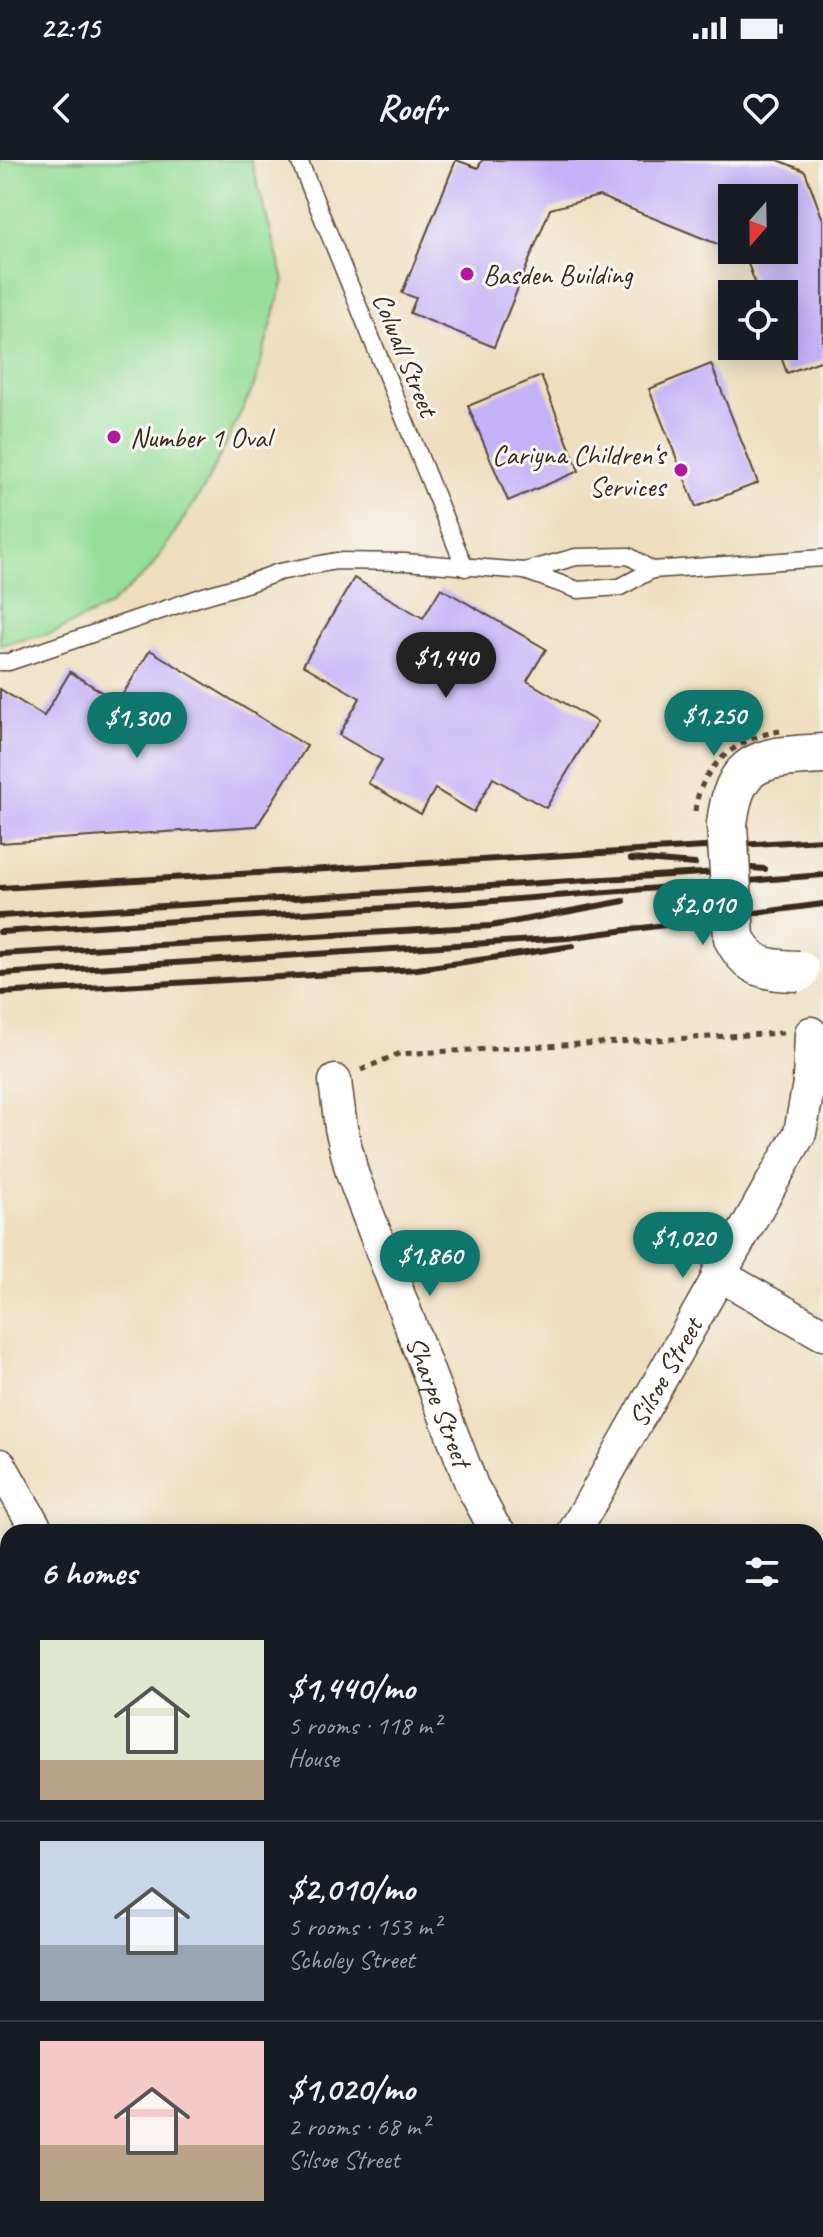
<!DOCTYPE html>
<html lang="en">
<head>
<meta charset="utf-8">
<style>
	:root { --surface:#171b24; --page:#242831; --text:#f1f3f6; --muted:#9ea1a6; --line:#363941; --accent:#0f766e }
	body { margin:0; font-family:Caveat,sans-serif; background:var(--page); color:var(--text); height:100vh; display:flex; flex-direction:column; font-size:30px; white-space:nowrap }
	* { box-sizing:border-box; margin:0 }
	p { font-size:26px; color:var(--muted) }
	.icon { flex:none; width:44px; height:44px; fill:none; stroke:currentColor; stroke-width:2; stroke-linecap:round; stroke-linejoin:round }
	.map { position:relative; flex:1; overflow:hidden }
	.drawer { position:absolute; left:0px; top:1364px; width:824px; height:714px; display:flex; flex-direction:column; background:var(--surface); border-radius:24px 24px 0 0; box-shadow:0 4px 20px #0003 }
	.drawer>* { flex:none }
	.needle { width:52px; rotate:200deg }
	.fabs { position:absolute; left:718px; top:24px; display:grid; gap:16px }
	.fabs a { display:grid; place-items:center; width:80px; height:80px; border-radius:0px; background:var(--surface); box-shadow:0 4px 20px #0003; font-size:40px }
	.price { position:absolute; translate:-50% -68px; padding:0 18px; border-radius:28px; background:var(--accent); color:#fff; font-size:26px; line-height:52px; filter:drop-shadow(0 2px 4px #0008) }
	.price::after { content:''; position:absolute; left:50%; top:48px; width:24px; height:18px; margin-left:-12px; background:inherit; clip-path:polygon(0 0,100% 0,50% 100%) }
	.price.current { background:#222; color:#fff }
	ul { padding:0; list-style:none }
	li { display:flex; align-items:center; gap:24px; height:200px; padding:0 40px }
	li+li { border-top:2px solid var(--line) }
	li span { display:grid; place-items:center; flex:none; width:224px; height:160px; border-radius:0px; color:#555 }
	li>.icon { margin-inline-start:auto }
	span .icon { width:96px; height:96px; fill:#fffc; stroke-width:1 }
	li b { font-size:34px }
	h2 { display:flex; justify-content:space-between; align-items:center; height:96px; padding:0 40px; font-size:34px }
	.status { display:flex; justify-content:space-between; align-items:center; height:56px; padding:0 40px; background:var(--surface); direction:ltr }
	.status svg { height:22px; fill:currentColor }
	header { display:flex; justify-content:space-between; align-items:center; height:104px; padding:0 40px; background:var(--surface); font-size:36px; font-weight:700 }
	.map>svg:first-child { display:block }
	.green { fill:#97de98; stroke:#69845b; stroke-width:2 }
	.building { fill:#c4b2f8 }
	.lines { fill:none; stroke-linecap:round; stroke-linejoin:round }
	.service-casing { stroke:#564536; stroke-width:19 }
	.minor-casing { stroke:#564536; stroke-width:35 }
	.tertiary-casing { stroke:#564536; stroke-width:43 }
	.path { stroke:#564536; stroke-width:5; stroke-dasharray:6 6; stroke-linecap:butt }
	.service { stroke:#fff; stroke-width:16 }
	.minor { stroke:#fff; stroke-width:32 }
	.tertiary { stroke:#fff; stroke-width:40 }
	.rail { stroke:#3b2a1e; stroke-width:6 }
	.tertiary-bridge-casing { stroke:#564536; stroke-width:43; stroke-linecap:butt }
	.path-bridge { stroke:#564536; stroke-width:5; stroke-dasharray:6 6; stroke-linecap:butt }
	.tertiary-bridge { stroke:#fff; stroke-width:40 }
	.poi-dot { fill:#b5179e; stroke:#f6f6f2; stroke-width:3 }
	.labels { text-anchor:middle; stroke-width:6; stroke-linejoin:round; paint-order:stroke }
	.poi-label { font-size:28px; fill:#3b2a1e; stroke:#f6f6f2; text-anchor:start }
	.street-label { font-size:28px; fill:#3b2a1e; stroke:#f6f6f2 }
</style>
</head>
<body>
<div class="status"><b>22:15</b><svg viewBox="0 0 49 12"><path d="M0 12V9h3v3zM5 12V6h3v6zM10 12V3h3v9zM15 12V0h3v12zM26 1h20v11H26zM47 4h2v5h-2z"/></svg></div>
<header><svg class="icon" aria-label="back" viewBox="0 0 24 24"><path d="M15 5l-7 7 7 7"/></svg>Roofr<svg class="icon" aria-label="heart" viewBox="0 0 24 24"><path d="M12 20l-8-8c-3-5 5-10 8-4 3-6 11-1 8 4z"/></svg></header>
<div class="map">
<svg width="823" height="2077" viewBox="0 0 823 2077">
	<rect width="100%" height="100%" fill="#f6f6f2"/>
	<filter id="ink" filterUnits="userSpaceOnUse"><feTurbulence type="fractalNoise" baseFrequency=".0125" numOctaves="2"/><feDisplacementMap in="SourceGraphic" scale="16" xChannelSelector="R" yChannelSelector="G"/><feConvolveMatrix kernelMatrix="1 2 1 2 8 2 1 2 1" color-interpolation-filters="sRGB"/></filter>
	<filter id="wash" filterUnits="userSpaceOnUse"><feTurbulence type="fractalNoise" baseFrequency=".006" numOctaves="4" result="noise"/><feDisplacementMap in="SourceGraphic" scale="32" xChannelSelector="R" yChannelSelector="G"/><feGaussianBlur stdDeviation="1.8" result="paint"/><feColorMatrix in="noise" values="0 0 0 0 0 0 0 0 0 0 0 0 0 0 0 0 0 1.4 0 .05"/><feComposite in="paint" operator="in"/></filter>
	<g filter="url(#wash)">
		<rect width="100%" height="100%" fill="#eedebe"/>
		<!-- green -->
		<polygon class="green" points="0,0 251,0 284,120 254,226 204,328 151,408 109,446 53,473 0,485"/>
		<g id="blocks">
			<!-- building -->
			<g class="building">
				<polygon points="456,0 478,8 482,0 778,0 805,11 823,60 823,200 787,213 777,186 784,186 784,134 759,134 745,95 733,90 784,90 784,38 732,38 732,90 599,36 550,49 494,187 410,153 416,138 402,133"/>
				<polygon points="711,204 758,323 696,347 649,229"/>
				<polygon points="541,216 579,311 508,341 468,246"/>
				<polygon points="354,418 423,458 441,428 546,489 527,521 597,562 546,648 493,618 474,652 435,629 421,654 368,623 382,600 339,575 360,538 303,505"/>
				<polygon points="150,490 307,586 257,666 0,683 0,529 44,556 70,512 118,542"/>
			</g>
		</g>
	</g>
	<g filter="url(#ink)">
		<use href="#blocks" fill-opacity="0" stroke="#564536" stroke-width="2"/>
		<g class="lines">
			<defs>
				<g id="service">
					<polyline points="299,0 465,408"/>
					<polyline points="525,411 576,397 629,396 652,410"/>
					<polyline points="0,502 9,502 204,436 249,423 279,412 336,401 405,402 525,411 578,430 620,427 652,410 823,398"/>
				</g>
				<g id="minor">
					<path id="s1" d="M 335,921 L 341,968 L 352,1013 L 472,1326 L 494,1367 L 499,1372"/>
					<polyline points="718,1114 823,1174"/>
					<polyline points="0,1305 38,1372"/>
					<path id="s2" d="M 574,1372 L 800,973 L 809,923 L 811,873"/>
					<polyline points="816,1689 823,1676"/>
					<polyline points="816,1954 823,1958"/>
					<polyline points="601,2077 605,2070"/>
				</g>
				<g id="tertiary">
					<path d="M 727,665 C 734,596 763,598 823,594"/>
					<polyline points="0,1750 8,1745"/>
					<polyline points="214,2070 218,2077"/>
				</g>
			</defs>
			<!-- service casing -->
			<use href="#service" class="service-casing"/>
			<!-- minor casing -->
			<use href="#minor" class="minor-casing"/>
			<!-- tertiary casing -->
			<use href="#tertiary" class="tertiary-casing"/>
			<!-- path -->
			<polyline class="path" points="361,910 398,894 783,873"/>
			<!-- service -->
			<use href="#service" class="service"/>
			<!-- minor -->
			<use href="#minor" class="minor"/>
			<!-- tertiary -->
			<use href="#tertiary" class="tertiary"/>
			<!-- rail -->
			<g class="rail">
				<polyline points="631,699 695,704"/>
				<polyline points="723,706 765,709"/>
				<polyline points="0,728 823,680"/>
				<polyline points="0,756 735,711"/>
				<polyline points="0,772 468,743 823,715"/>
				<polyline points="0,794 491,766 624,741"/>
				<polyline points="0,814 567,778 823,744"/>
				<polyline points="0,833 417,809 573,786"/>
			</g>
			<defs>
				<path id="tertiary-bridge" d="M 727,665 L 734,778 C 750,809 767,810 799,811"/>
			</defs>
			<!-- tertiary-bridge casing -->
			<use href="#tertiary-bridge" class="tertiary-bridge-casing"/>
			<!-- path-bridge -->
			<path class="path-bridge" d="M 695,651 C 700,606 738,577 780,571"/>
			<!-- tertiary-bridge -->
			<use href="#tertiary-bridge" class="tertiary-bridge"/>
		</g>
	</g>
	<!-- markers -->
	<g class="poi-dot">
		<circle cx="467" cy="114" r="8"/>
		<circle cx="114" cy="277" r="8"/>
		<circle cx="681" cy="310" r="8"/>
	</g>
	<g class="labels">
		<!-- poi labels -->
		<g class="poi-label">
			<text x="483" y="124">Basden Building</text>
			<text x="130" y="287">Number 1 Oval</text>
			<text x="665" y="304" text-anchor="end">Cariyna Children‘s<tspan x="665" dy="32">Services</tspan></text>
		</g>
		<!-- street labels -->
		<g class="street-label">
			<text transform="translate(406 194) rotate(68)" y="10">Colwall Street</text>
			<text dy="10" stroke="none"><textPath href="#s2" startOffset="184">Silsoe Street</textPath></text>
			<text dy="10" stroke="none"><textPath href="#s1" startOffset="338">Sharpe Street</textPath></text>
		</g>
	</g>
</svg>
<div class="fabs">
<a><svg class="needle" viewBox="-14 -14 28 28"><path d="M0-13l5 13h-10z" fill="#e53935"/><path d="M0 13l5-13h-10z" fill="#9ea1a6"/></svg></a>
<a><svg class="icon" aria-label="locate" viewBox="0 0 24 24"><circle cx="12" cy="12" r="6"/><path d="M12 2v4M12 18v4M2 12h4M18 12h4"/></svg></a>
</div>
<b class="price current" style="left:446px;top:540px">$1,440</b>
<b class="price" style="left:714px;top:598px">$1,250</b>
<b class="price" style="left:137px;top:600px">$1,300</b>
<b class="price" style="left:703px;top:787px">$2,010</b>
<b class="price" style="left:683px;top:1120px">$1,020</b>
<b class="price" style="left:430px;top:1138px">$1,860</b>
<section class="drawer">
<h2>6 homes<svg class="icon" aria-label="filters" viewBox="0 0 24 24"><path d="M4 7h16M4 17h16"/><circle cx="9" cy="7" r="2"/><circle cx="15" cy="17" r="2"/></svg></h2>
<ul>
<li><span style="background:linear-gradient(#dfe7d0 75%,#b9a48a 0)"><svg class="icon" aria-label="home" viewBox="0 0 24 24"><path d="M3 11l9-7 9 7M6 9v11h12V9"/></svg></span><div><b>$1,440/mo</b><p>5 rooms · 118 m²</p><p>House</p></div></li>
<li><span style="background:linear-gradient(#c9d6e8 65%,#9aa5b1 0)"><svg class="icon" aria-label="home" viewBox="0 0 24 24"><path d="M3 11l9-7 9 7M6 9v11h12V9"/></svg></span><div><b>$2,010/mo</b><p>5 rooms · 153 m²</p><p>Scholey Street</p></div></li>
<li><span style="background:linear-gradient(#f6c9c9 65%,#b9a48a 0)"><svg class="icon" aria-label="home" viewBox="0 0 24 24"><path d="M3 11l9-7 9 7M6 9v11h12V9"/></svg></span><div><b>$1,020/mo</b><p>2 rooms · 68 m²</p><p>Silsoe Street</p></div></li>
</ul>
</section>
</div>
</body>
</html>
